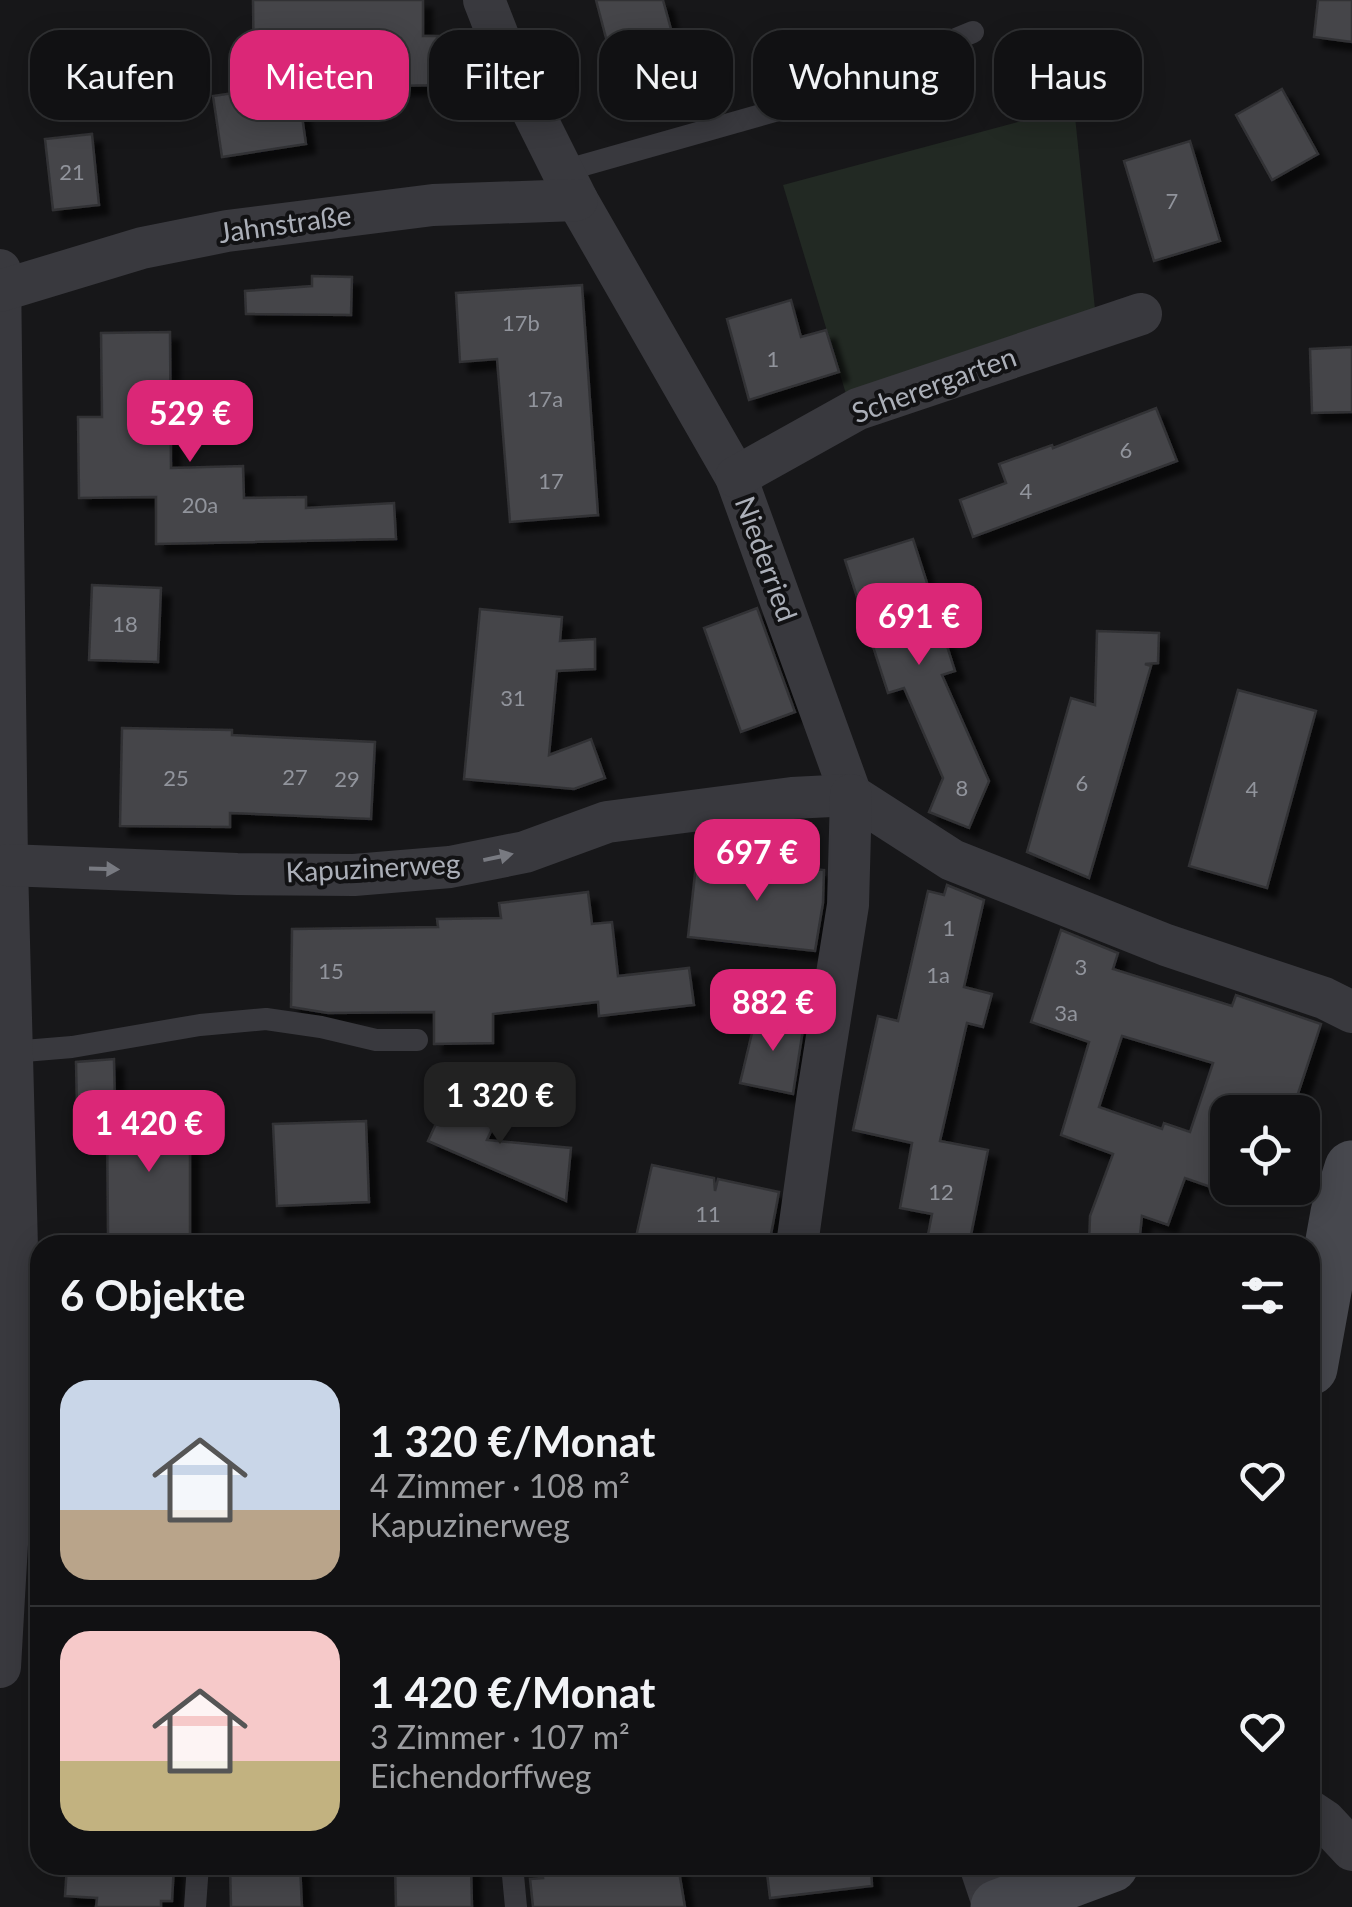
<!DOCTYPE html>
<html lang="de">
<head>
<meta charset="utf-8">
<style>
	:root { --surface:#111113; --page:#1a1a1c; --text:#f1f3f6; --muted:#9c9da0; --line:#303133; --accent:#db2777 }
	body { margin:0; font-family:Lato,sans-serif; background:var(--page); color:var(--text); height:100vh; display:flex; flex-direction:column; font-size:38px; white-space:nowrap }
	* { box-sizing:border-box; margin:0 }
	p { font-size:32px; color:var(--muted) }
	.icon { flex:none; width:55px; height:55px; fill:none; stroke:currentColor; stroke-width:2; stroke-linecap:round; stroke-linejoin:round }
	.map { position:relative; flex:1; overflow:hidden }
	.details { position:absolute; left:30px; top:1235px; width:1290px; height:640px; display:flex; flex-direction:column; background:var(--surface); border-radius:30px; box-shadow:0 5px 25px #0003,0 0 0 2px var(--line) }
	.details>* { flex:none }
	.hud { position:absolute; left:30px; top:30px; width:1292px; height:90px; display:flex; gap:20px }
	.controls { position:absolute; left:1210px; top:1095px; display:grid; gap:20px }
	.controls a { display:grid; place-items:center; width:110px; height:110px; border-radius:20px; background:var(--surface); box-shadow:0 5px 25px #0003,0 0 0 2px var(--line); font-size:50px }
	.price { position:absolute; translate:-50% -85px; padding:0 22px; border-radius:20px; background:var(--accent); color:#fff; font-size:32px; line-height:65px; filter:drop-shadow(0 2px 5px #0008) }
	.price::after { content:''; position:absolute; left:50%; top:60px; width:30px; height:22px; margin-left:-15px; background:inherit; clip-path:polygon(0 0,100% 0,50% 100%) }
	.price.selected { background:#222; color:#fff }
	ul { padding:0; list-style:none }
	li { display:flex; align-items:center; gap:30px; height:250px; padding:0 30px }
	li+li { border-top:2px solid var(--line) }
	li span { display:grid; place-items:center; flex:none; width:280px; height:200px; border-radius:30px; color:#555 }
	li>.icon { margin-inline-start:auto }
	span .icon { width:120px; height:120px; fill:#fffc; stroke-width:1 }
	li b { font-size:42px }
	h2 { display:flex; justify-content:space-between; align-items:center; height:120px; padding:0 30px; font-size:42px }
	.pill { padding:0 35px; border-radius:30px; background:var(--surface); box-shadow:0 5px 25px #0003,0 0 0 2px var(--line); font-size:35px; line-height:90px }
	.pill.selected { background:var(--accent); color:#fff }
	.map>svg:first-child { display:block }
	.green { fill:#222923 }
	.building { fill:#444549; stroke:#323235; stroke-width:2.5; fill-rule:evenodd; filter:url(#shadow) }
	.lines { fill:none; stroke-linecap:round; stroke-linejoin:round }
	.service { stroke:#39393e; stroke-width:22 }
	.minor { stroke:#39393e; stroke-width:42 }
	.secondary { stroke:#47484e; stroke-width:55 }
	.oneway { fill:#787a81 }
	.labels { text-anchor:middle; stroke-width:8; stroke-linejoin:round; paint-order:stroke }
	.number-label { font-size:22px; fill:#91949c }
	.street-label { font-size:28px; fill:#abafb8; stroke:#121214 }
</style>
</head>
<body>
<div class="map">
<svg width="1352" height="1907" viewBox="0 0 1352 1907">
	<defs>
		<filter id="shadow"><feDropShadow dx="9" dy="9" stdDeviation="2.5" flood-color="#0009"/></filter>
	</defs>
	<rect width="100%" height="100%" fill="#171719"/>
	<!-- green -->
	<polygon class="green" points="1074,107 1095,309 849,404 783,185"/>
	<!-- building -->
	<g class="building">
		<polygon points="253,0 423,0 423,36 457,36 456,85 378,86 378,38 291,40 306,144 222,157 213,96 254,90"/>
		<polygon points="596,0 663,0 674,40 611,57"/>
		<polygon points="1318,0 1352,0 1352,42 1314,37"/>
		<polygon points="1282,89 1318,154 1272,180 1236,115"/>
		<polygon points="92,134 99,205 53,210 45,139"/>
		<polygon points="1190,141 1220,241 1154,261 1124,161"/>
		<polygon points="312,276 352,277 351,315 246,314 245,291 312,286"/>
		<polygon points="582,285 598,515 510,522 497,359 460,362 456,293"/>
		<polygon points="791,300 801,337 826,330 839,372 749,400 727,319"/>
		<polygon points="170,332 171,468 243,466 244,498 306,497 306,508 394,503 396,539 156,544 156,497 79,498 78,417 102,417 101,333"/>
		<polygon points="1352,347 1352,412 1312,413 1310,349"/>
		<polygon points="1156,408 1177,461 973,537 960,500 1006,483 999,464 1052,445 1053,448"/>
		<polygon points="913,539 955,671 942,675 989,781 969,828 929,812 943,778 904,688 888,693 845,560"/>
		<polygon points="92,585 161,588 158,662 89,660"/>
		<polygon points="757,608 795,712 741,732 704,628"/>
		<polygon points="480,609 562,617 560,641 595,639 595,669 557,671 549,755 591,739 605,778 574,789 464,779"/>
		<polygon points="1097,631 1159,633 1158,663 1145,664 1151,666 1089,878 1027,852 1071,698 1095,705"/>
		<polygon points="1238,690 1316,711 1267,888 1189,866"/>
		<polygon points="122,728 232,730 232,735 375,742 371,819 230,813 230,827 120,826"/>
		<polygon points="697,856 824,870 823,903 815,951 688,937"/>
		<polygon points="947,885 984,900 964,987 992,994 983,1027 967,1023 940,1141 988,1150 969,1245 926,1245 932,1214 900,1208 912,1143 853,1130 878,1016 898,1021 928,891 944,895"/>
		<polygon points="588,892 592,924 612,922 618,976 689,968 694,1005 599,1016 598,1002 493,1014 493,1043 434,1044 434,1012 328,1013 291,1007 292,929 438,927 437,919 501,918 499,903"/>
		<path d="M 1061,930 L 1118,953 L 1113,969 L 1232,1006 L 1236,995 L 1321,1024 L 1292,1112 L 1228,1112 L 1228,1193 L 1185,1178 L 1168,1225 L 1142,1216 L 1139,1245 L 1089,1245 L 1090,1216 L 1113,1154 L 1061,1135 L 1089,1042 L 1031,1022 ZM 1122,1036 L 1213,1063 L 1190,1132 L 1164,1123 L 1162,1129 L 1099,1107 Z"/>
		<polygon points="757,1012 804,1023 793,1094 740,1083"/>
		<polygon points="114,1059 115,1109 77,1110 76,1062"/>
		<polygon points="451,1091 500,1112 487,1140 571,1148 566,1201 428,1141"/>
		<polygon points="107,1115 190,1115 190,1234 108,1235"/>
		<polygon points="366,1121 369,1202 277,1206 273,1124"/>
		<polygon points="652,1165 714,1178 715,1191 718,1179 779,1192 769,1245 677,1245 636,1237"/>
		<polygon points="67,1865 174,1865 172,1901 161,1901 161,1907 96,1907 97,1898 65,1896"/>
		<polygon points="230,1865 300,1865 302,1907 231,1907"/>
		<polygon points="395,1865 471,1865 472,1907 396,1907"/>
		<polygon points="541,1865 678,1865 685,1907 533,1907 530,1879 543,1878"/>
		<polygon points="766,1865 871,1865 872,1886 770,1898"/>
	</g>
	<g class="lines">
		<!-- service -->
		<g class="service">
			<polyline points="563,171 796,105 973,32"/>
			<polyline points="12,1052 72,1047 200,1025 266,1019 321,1027 376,1040 417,1040"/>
			<polyline points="512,1865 516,1907"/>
			<polyline points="195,1907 198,1865"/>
		</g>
		<!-- minor -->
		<g class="minor">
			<polyline points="484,0 509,64 577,200 736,477 851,795 952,860 1166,945 1324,998 1352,1012"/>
			<polyline points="0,270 7,865 18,1286 14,1421 0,1667"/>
			<polyline points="0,291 142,248 227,231 433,205 577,200"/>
			<polyline points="736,477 858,409 1141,314"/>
			<polyline points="7,865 237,874 354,875 450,867 525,852 607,822 792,798 851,795"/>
			<polyline points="797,1245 818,1093 848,905 851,795"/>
			<polyline points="1310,1811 1325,1821 1352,1850"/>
			<polyline points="980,1865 994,1907"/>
		</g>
		<!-- secondary -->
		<g class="secondary">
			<polyline points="1310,1368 1338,1213 1352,1168"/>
			<polyline points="998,1907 1111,1865"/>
		</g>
	</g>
	<!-- one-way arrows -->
	<defs><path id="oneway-solid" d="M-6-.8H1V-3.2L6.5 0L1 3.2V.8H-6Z" transform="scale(2.5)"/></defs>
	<g class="oneway">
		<use href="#oneway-solid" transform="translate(498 857) rotate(-12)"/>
		<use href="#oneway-solid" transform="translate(104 869) rotate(2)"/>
	</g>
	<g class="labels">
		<!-- number labels -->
		<g class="number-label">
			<text x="72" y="180">21</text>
			<text x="1172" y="209">7</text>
			<text x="521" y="331">17b</text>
			<text x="773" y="367">1</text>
			<text x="545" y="407">17a</text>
			<text x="1126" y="458">6</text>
			<text x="551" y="489">17</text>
			<text x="1026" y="499">4</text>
			<text x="200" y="513">20a</text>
			<text x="125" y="632">18</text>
			<text x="513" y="706">31</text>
			<text x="295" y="785">27</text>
			<text x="176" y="786">25</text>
			<text x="347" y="787">29</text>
			<text x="1082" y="791">6</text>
			<text x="962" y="796">8</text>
			<text x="1252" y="797">4</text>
			<text x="949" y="936">1</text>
			<text x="1081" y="975">3</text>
			<text x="331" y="979">15</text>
			<text x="938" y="983">1a</text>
			<text x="1066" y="1021">3a</text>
			<text x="941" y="1200">12</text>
			<text x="708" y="1222">11</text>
		</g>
		<!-- street labels -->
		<g class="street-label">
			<text transform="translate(285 224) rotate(-8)" y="10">Jahnstraße</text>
			<text transform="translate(934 385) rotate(-20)" y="10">Scherergarten</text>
			<text transform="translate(766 559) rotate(70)" y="10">Niederried</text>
			<text transform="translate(373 868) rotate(-3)" y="10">Kapuzinerweg</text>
		</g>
	</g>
</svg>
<div class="controls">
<a><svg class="icon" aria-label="locate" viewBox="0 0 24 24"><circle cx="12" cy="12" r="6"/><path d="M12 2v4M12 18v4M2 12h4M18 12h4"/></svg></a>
</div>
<b class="price" style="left:190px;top:465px">529 €</b>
<b class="price" style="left:919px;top:668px">691 €</b>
<b class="price" style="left:757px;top:904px">697 €</b>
<b class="price" style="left:773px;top:1054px">882 €</b>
<b class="price selected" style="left:500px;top:1147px">1 320 €</b>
<b class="price" style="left:149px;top:1175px">1 420 €</b>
<div class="hud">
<a class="pill">Kaufen</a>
<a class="pill selected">Mieten</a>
<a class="pill">Filter</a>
<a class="pill">Neu</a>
<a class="pill">Wohnung</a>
<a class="pill">Haus</a>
</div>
<section class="details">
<h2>6 Objekte<svg class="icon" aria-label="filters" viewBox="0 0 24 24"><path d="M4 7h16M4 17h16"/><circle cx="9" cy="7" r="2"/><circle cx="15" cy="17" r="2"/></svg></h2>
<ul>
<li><span style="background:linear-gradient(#c9d6e8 65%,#b9a48a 0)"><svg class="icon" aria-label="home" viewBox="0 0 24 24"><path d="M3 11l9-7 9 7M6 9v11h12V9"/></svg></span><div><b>1 320 €/Monat</b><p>4 Zimmer · 108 m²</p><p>Kapuzinerweg</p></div><svg class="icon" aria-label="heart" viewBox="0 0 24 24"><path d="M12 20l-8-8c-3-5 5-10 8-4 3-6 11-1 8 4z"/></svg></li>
<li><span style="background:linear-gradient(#f6c9c9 65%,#c2b280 0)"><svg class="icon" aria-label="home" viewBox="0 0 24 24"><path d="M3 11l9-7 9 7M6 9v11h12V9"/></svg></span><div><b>1 420 €/Monat</b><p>3 Zimmer · 107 m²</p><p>Eichendorffweg</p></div><svg class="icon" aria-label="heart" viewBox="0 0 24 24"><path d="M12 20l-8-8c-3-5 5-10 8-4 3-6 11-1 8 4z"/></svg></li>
</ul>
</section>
</div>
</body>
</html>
